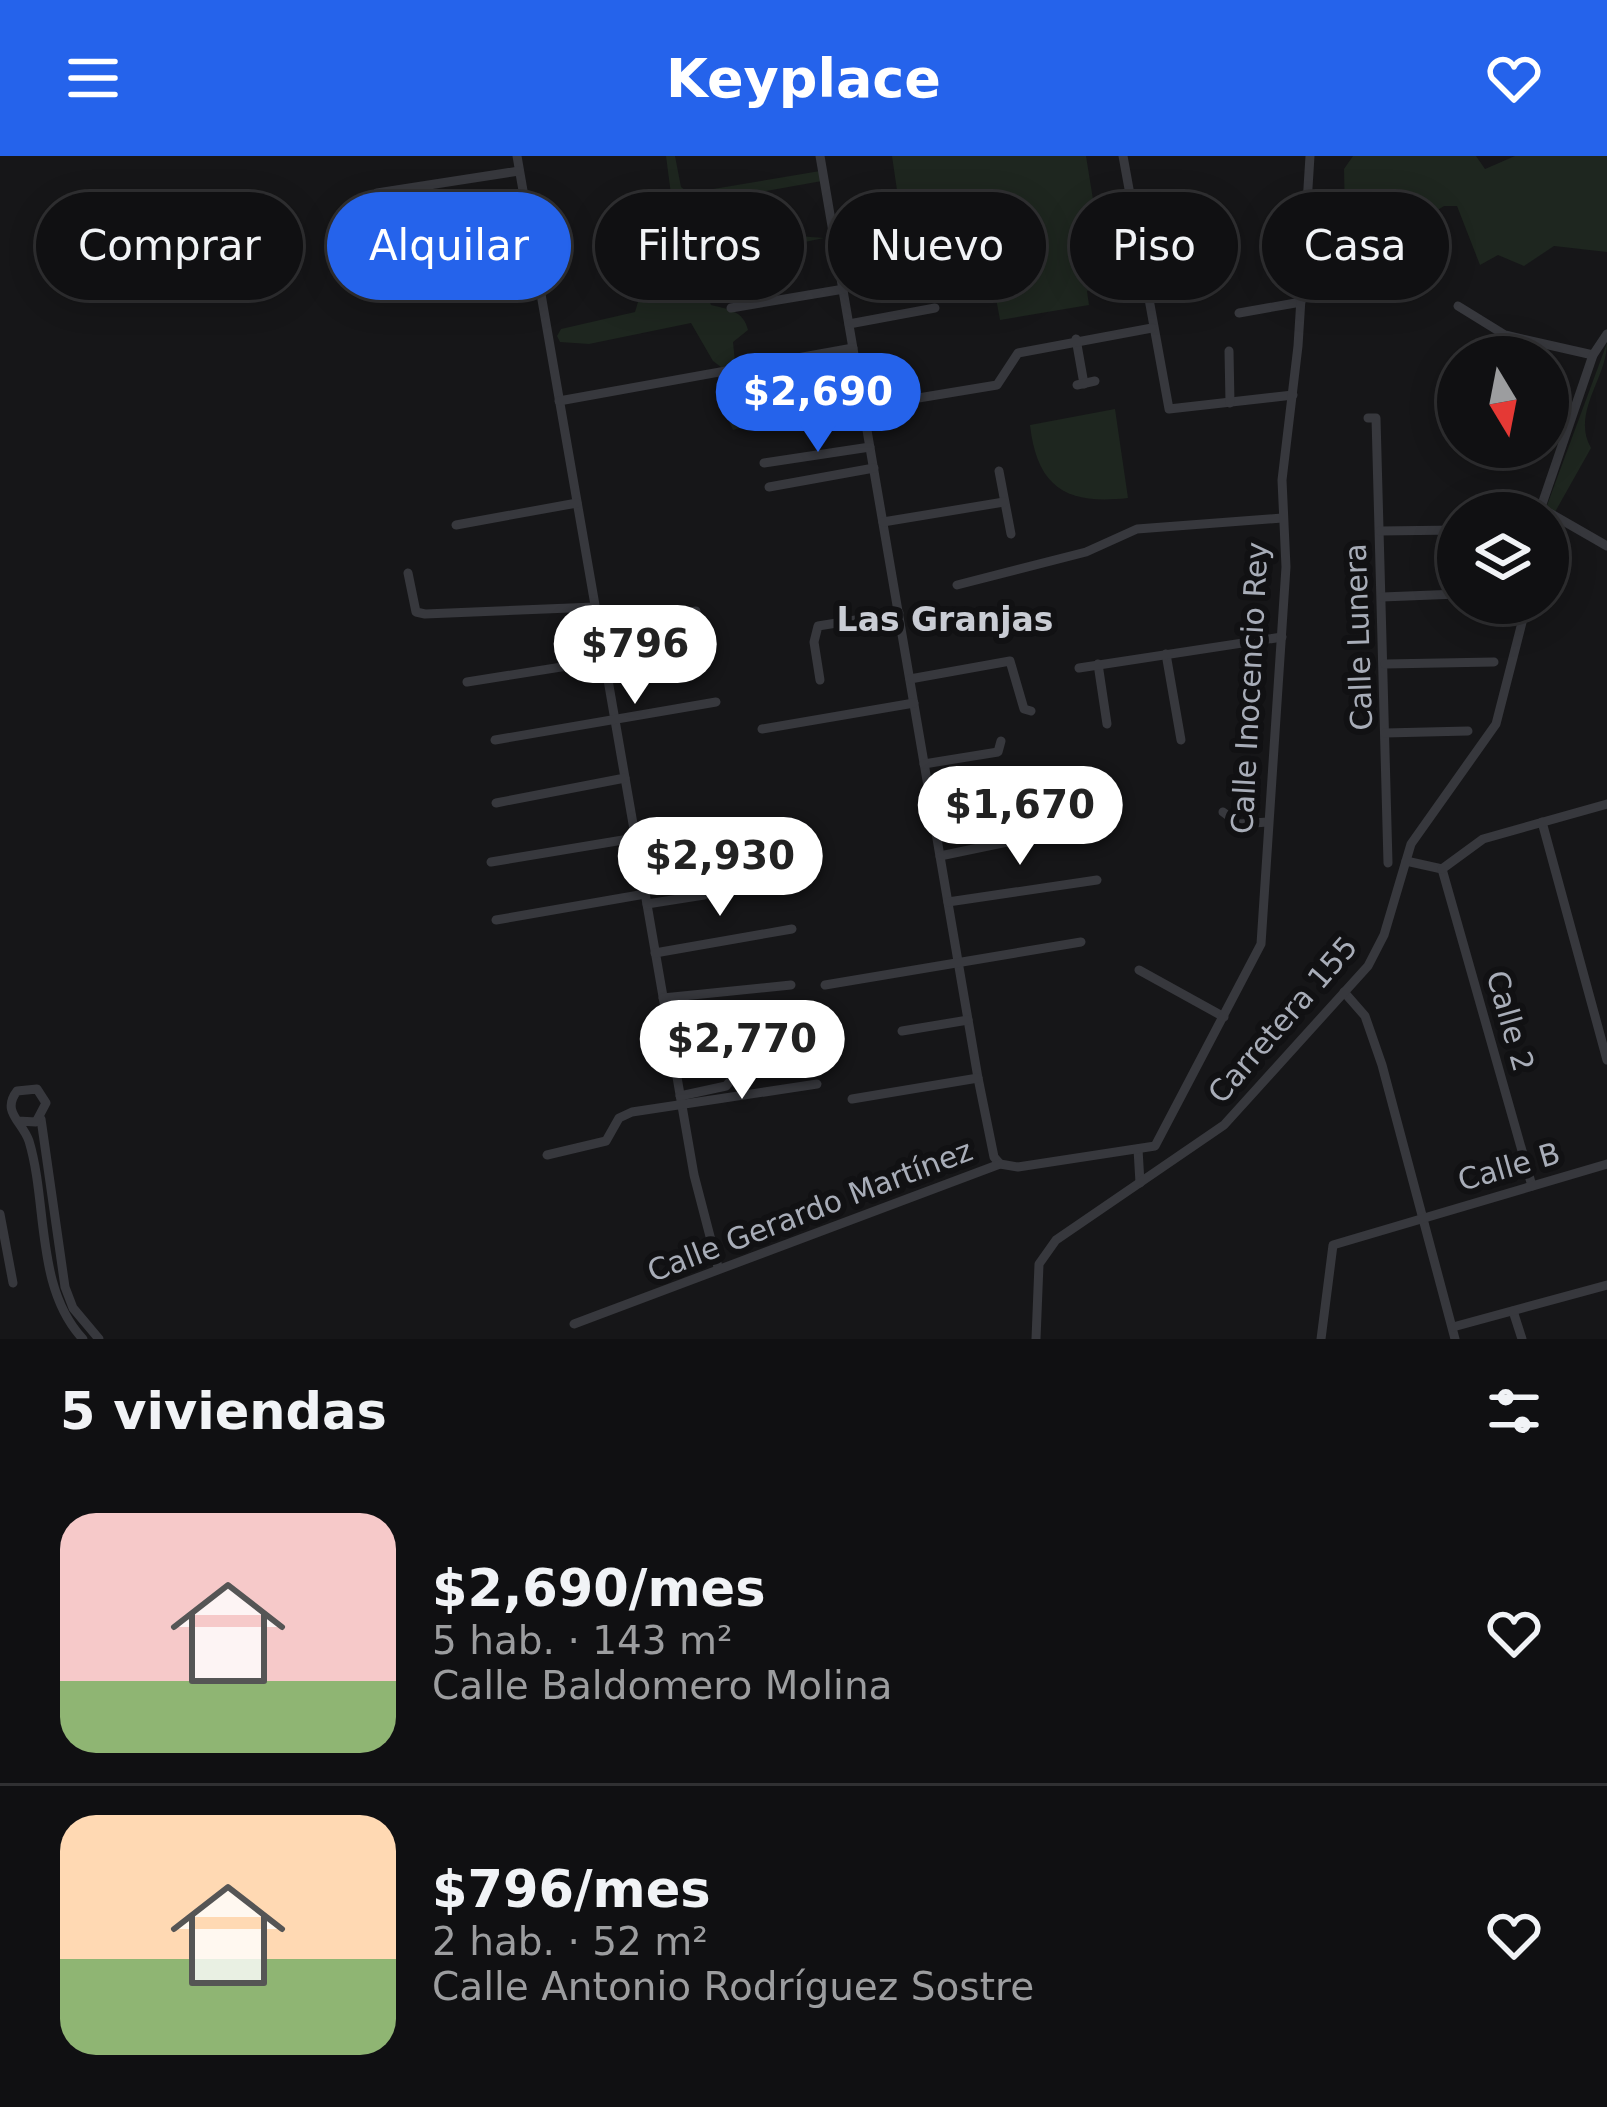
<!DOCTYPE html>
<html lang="es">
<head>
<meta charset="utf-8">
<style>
	:root { --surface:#101012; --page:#1e1e20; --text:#f1f3f6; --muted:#9c9d9f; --line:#303032; --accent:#2563eb }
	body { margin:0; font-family:"DejaVu Sans",sans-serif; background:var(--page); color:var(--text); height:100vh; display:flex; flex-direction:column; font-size:45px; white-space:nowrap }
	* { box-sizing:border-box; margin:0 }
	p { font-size:39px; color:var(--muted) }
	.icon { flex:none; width:66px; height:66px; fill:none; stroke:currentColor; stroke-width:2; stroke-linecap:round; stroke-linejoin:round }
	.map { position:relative; height:1183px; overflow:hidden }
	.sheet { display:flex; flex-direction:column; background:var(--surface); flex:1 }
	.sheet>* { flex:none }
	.top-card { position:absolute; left:36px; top:36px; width:1536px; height:108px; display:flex; gap:24px }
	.needle { width:78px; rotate:170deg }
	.fabs { position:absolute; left:1437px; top:180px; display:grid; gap:24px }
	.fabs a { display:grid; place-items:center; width:132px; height:132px; border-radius:50%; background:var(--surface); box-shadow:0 6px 30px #0003,0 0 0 3px var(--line); font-size:60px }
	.price { position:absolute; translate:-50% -102px; padding:0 27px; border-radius:42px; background:#fff; color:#222; font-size:39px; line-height:78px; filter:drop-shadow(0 3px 6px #0008) }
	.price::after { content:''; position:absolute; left:50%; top:72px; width:36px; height:27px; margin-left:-18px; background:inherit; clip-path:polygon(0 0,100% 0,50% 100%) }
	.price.on { background:var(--accent); color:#fff }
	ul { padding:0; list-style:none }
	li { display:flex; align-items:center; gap:36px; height:300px; padding:0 60px }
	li+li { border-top:3px solid var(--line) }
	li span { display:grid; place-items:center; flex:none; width:336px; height:240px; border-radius:36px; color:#555 }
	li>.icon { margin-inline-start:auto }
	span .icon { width:144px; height:144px; fill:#fffc; stroke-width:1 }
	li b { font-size:51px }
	h2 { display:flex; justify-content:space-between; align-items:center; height:144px; padding:0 60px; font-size:51px }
	.pill { padding:0 42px; border-radius:54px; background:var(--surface); box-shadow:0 6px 30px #0003,0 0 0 3px var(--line); font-size:42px; line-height:108px }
	.pill.on { background:var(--accent); color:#fff }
	header { display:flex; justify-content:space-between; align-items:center; height:156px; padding:0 60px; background:var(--accent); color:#fff; font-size:54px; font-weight:600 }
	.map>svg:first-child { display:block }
	.green { fill:#1e261f }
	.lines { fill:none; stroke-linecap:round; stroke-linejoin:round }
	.minor { stroke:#37383d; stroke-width:9 }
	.labels { text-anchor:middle; stroke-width:12; stroke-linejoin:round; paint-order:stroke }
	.street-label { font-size:30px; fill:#a8adb8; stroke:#111113 }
	.neighbourhood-label { font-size:33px; font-weight:bold; fill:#c9ccd4; stroke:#111113 }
</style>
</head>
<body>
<header><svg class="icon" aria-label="menu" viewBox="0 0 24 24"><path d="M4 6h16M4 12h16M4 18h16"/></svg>Keyplace<svg class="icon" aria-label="heart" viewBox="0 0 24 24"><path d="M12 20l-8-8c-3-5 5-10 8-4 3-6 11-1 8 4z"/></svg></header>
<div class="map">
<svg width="1607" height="1183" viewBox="0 0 1607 1183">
	<rect width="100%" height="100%" fill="#161618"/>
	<!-- green -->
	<g class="green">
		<path d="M 666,0 L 675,0 L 681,31 L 689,37 L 820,15 L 822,25 L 705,46 L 706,57 L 733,75 L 824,82 L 714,105 L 705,135 L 711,149 C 728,153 744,155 748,174 L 733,186 L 735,206 L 749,217 C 774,215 789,223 804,243 L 799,254 L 733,274 L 726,259 L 736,242 L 733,220 L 713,205 L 691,167 L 589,188 L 560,186 L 557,180 L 561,173 L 635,156 L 638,146 L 628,110 L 660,97 L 675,69 Z"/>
		<polygon points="892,0 1086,0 1107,130 1087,135 1089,149 1000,164 991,115 854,138 840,61 899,48"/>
		<polygon points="1353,0 1476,0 1485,13 1515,0 1607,0 1607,96 1554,90 1524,110 1498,99 1480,109 1457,50 1444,50 1403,76 1345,64 1344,13"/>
		<path d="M 1607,187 C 1607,222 1571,257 1591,292 L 1555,356 L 1546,352 Z"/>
		<path d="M 1115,253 L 1128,342 C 1067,349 1037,332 1030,269 Z"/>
	</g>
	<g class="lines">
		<!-- minor -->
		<g class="minor">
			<polyline points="517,0 694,1019 718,1111"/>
			<polyline points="820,0 978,922 994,1001 1000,1008"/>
			<polyline points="1123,0 1169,253 1293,239"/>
			<polyline points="377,37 519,15"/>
			<polyline points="1458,150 1505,179 1593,199"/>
			<polyline points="731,152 844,133"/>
			<polyline points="1239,157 1301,146"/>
			<polyline points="849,168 935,152"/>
			<polyline points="1076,183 1084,228"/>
			<polyline points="1229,195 1230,247"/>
			<polyline points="1077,229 1095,225"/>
			<polyline points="559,245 853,192"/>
			<polyline points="864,251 997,229 1018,197 1152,172"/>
			<polyline points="1441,251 1458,257"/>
			<polyline points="1368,262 1376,262 1388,707"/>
			<polyline points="764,307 870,291"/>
			<polyline points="999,315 1011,378"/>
			<polyline points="769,331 874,312"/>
			<polyline points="1541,352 1607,390"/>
			<polyline points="1539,357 1593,199 1607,178"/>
			<polyline points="883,366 1004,346"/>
			<polyline points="456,369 577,347"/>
			<polyline points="1380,375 1458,374"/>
			<polyline points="408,417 416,456 425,458 595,451"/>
			<polyline points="957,429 1086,396 1137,373 1282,362"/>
			<polyline points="1382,441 1458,438"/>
			<polyline points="599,473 696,455"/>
			<polyline points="1166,498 1181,584"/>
			<polyline points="1098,508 1107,568"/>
			<polyline points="1385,508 1494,506"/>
			<polyline points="1079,512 1282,481"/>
			<polyline points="910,523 1010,505 1024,553 1031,555"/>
			<polyline points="820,524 814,486 818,470 899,457"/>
			<polyline points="467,526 706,488"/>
			<polyline points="762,573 914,547"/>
			<polyline points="1385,577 1468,575"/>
			<polyline points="495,584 716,546"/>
			<polyline points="924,608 998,596 1001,585"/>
			<polyline points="496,647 625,622"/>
			<polyline points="1223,656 1239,668 1268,666"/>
			<polyline points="1542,666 1607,904"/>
			<polyline points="940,700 1012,685 1028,672 1055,667"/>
			<polyline points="1406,705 1442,713"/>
			<polyline points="491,706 635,682"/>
			<polyline points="1442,713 1532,1030"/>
			<polyline points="1442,713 1483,683 1607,648"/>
			<polyline points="948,746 1097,724"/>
			<polyline points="647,748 704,739 752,716"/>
			<polyline points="496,764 645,738"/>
			<polyline points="655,797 792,773"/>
			<polyline points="1139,814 1224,861"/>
			<polyline points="825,829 1081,786"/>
			<polyline points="1344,836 1365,860 1382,909 1455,1183"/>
			<polyline points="663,842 791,829"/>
			<polyline points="902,875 968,864"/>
			<polyline points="680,940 726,930 744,909 788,900"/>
			<polyline points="852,943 978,922"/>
			<polyline points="41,963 65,1131 73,1152 99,1183"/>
			<path d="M 18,965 L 36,966 L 46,947 L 37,933 L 17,935 C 1,956 22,965 29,985 C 48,1048 35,1132 83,1183"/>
			<polyline points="1138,993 1140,1027"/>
			<polyline points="547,999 606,985 619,962 632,956 817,928"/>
			<polyline points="0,1058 13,1127"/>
			<polyline points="1513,1155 1522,1183"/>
			<polyline points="574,1168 1000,1008 1018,1011 1155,990 1261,788 1286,411 1282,324 1298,190 1310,0"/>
			<polyline points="1453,1171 1607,1129"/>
			<polyline points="1036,1183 1039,1108 1056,1084 1224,969 1368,810 1384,779 1411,688 1496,568 1527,447"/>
			<polyline points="1321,1183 1333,1089 1607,1008"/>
		</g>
	</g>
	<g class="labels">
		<!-- street labels -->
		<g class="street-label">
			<text transform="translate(1359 481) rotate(-92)" y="10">Calle Lunera</text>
			<text transform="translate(1250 532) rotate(-87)" y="10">Calle Inocencio Rey</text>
			<text transform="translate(1283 864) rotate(-49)" y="10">Carretera 155</text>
			<text transform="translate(1510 865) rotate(74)" y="10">Calle 2</text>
			<text transform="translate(1509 1011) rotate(-16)" y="10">Calle B</text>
			<text transform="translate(810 1055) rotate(-21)" y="10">Calle Gerardo Martínez</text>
		</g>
		<!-- neighbourhood labels -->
		<g class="neighbourhood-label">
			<text x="945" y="475">Las Granjas</text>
		</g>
	</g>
</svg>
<div class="fabs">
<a><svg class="needle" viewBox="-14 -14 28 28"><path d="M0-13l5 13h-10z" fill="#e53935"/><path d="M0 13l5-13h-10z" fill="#9c9d9f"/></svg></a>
<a><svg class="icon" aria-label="layers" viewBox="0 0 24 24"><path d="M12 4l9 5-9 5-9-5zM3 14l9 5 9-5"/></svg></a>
</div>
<b class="price on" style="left:818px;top:299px">$2,690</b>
<b class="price" style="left:635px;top:551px">$796</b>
<b class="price" style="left:1020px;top:712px">$1,670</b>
<b class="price" style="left:720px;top:763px">$2,930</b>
<b class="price" style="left:742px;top:946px">$2,770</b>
<div class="top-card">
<a class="pill">Comprar</a>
<a class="pill on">Alquilar</a>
<a class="pill">Filtros</a>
<a class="pill">Nuevo</a>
<a class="pill">Piso</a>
<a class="pill">Casa</a>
</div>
</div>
<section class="sheet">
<h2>5 viviendas<svg class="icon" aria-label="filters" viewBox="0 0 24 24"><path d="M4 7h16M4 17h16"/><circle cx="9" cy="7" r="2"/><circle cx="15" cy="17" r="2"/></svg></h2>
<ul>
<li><span style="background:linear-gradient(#f6c9c9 70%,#8fb573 0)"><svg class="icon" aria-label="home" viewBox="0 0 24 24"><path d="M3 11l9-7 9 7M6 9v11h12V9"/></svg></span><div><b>$2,690/mes</b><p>5 hab. · 143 m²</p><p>Calle Baldomero Molina</p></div><svg class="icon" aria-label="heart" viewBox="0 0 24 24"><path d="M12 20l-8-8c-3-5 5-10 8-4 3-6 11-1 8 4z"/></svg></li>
<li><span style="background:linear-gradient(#ffd9b3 60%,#8fb573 0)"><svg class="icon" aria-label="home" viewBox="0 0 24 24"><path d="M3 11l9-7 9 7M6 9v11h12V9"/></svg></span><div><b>$796/mes</b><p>2 hab. · 52 m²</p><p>Calle Antonio Rodríguez Sostre</p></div><svg class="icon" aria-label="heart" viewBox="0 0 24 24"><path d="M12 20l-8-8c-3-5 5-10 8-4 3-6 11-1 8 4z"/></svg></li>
</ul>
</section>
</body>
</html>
